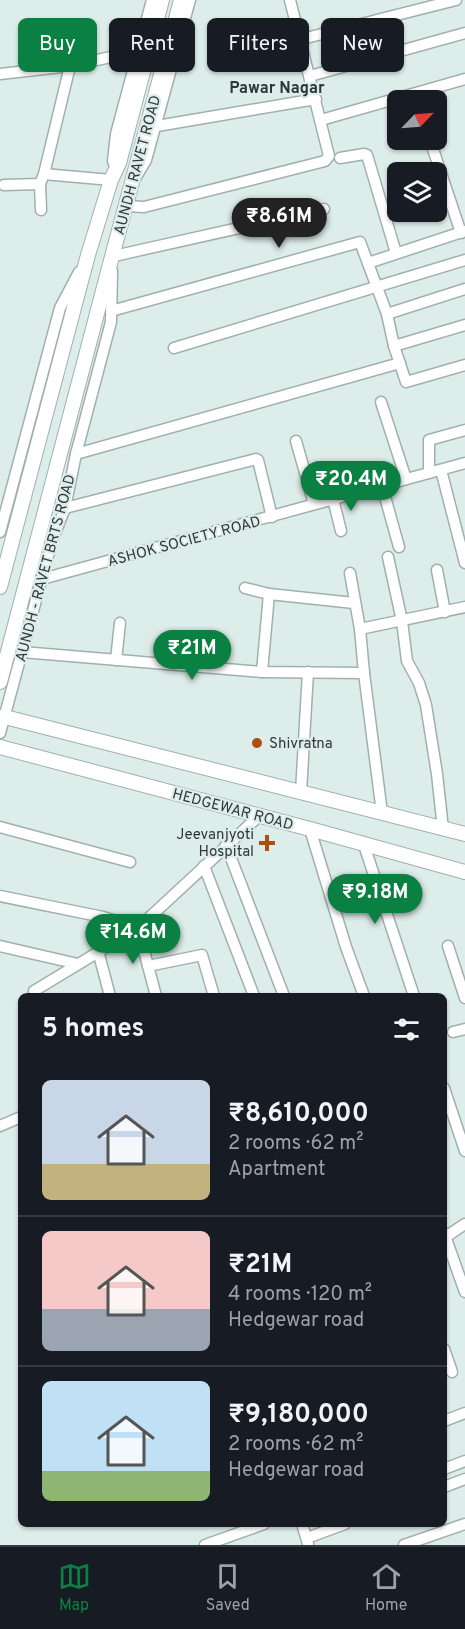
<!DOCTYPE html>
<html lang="en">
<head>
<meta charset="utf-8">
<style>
	:root { --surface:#171b24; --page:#20242c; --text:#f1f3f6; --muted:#9ea1a6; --line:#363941; --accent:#0b8043 }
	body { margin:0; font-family:Overpass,sans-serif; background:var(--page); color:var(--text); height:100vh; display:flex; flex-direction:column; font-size:22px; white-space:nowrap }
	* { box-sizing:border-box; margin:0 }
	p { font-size:20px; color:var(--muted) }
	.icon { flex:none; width:33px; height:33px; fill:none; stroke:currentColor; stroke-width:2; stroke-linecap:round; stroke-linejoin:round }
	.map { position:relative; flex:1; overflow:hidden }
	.panel { position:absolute; left:18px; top:993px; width:429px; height:534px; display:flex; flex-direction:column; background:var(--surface); border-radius:9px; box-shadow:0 2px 4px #0004 }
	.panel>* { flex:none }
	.banner { position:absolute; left:18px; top:18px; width:429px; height:54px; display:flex; gap:12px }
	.needle { width:39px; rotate:65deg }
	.buttons { position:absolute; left:387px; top:90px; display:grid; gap:12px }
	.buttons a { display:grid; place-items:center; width:60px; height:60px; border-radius:9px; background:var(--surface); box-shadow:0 2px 4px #0004; font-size:30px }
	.price { position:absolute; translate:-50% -51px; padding:0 14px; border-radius:21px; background:var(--accent); color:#fff; font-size:20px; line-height:39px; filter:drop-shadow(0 2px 3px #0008) }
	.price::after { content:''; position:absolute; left:50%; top:36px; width:18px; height:14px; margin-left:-9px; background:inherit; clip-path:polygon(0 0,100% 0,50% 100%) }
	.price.current { background:#222; color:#fff }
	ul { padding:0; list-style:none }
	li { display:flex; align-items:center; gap:18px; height:150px; padding:0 24px }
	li+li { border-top:2px solid var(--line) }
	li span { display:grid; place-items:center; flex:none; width:168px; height:120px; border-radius:9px; color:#555 }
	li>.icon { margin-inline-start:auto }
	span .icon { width:72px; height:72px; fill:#fffc; stroke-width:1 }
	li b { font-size:26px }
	h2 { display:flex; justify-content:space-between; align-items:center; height:72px; padding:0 24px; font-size:26px }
	.chip { padding:0 21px; border-radius:9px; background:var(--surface); box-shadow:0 2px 4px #0004; font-size:21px; line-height:54px }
	.chip.current { background:var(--accent); color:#fff }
	.menu { display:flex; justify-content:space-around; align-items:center; height:84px; border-top:2px solid var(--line); background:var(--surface); font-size:16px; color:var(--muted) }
	.menu a { display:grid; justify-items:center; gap:3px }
	.menu .current { color:var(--accent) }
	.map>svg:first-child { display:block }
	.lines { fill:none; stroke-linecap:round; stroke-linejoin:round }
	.minor-casing { stroke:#a1b0ad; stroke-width:13 }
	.major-casing { stroke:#a1b0ad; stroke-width:16 }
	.minor { stroke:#fff; stroke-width:10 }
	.major { stroke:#fff; stroke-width:14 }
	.poi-dot { fill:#af4e0e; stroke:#ddedea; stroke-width:2 }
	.labels { text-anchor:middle; stroke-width:4.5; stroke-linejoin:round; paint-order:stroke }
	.street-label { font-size:15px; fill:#323837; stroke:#ddedea }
	.poi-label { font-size:15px; fill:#323837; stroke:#ddedea; text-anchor:start }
	.neighbourhood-label { font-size:16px; font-weight:bold; fill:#2c3836; stroke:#ddedea }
</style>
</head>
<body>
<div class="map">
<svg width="465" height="1545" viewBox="0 0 465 1545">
	<rect width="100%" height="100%" fill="#ddedea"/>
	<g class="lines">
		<defs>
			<g id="minor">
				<polyline points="302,39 456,0"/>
				<polyline points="0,74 70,66 138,51"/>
				<polyline points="310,76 465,33"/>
				<polyline points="321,120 465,79"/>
				<polyline points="157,126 316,99"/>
				<polyline points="430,140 461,233"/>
				<polyline points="340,158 364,154 367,155 396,253"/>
				<polyline points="116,169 113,161 116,134 152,0"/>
				<polyline points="44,174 111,180"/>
				<polyline points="136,177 146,160 190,0"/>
				<polyline points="4,185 40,184"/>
				<polyline points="125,206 144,207 325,161 329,156 290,0"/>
				<polyline points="41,210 40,184 44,174 70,66"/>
				<polyline points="114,256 324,209"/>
				<polyline points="368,263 465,231"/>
				<polyline points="465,289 387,314 394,346 406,382 465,365"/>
				<polyline points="111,311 360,242 387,314"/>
				<polyline points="394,346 465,325"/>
				<polyline points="174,348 465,260"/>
				<polyline points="381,402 406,479"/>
				<polyline points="296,441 314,504"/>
				<polyline points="76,454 400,363"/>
				<polyline points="441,470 465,563"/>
				<polyline points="429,473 429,440 465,430"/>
				<polyline points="382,486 399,547"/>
				<polyline points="333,499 341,531"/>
				<polyline points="65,508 256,459 258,460 272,517"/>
				<polyline points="0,532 60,308 79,272"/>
				<polyline points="388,557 402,621 407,661 419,683 426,705 437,774 443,829"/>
				<polyline points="437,570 445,612"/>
				<polyline points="350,573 360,629 364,673 382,813"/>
				<polyline points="42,579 465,463"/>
				<polyline points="245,588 269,594 354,603"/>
				<polyline points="360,629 465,607"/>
				<polyline points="22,652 262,672 364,673"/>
				<polyline points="116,660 120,623"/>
				<polyline points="262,672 269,594"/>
				<polyline points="0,733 52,541 65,508 76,454 111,322 112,271"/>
				<polyline points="301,792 308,672"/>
				<polyline points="0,827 130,862"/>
				<polyline points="310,829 346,947 364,996"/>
				<polyline points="226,845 284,996"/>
				<polyline points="364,845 414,996"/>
				<polyline points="204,866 254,996"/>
				<polyline points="0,896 103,917 138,928 156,996"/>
				<polyline points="0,946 78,964"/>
				<polyline points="448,946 465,998"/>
				<polyline points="98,951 110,996"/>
				<polyline points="148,966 202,955 214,996"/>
				<polyline points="35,996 34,991 138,928 259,816"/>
				<polyline points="453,1032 465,1029"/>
				<polyline points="444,1088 465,1151"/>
				<polyline points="0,1126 21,1117"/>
				<polyline points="444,1233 465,1292"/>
				<polyline points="444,1238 465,1224"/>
				<polyline points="444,1349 452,1372"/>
				<polyline points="444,1421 465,1413"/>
				<polyline points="444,1469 465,1461"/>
				<polyline points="444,1487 465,1479"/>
				<polyline points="302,1524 308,1544"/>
				<polyline points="307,1538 345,1524"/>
				<polyline points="205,1545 264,1524"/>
				<polyline points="404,1545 465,1524"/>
			</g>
			<g id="major">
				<polyline points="0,587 88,255 111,180 119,163 162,0"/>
				<path d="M 0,682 C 60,454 119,227 181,0"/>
				<polyline points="0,717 5,717 465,834"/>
				<polyline points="0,747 310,829 465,872"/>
			</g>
		</defs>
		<!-- minor casing -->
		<use href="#minor" class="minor-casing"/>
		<!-- major casing -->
		<use href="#major" class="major-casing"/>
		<!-- minor -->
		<use href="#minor" class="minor"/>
		<!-- major -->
		<use href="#major" class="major"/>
	</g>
	<!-- markers -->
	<g class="poi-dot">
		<circle cx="257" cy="743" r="6"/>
		<path d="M264 834h6v6h6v6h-6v6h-6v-6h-6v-6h6z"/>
	</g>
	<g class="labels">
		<!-- street labels -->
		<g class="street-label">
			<text transform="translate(137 165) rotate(-75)" y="5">AUNDH RAVET ROAD</text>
			<text transform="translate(184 541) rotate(-15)" y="5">ASHOK SOCIETY ROAD</text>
			<text transform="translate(45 568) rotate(-75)" y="5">AUNDH - RAVET BRTS ROAD</text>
			<text transform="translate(233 809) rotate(15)" y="5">HEDGEWAR ROAD</text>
		</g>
		<!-- poi labels -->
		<g class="poi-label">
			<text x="269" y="748">Shivratna</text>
			<text x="254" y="839" text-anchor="end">Jeevanjyoti<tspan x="254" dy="17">Hospital</tspan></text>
		</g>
		<!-- neighbourhood labels -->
		<g class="neighbourhood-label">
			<text x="277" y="93">Pawar Nagar</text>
		</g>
	</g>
</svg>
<div class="buttons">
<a><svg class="needle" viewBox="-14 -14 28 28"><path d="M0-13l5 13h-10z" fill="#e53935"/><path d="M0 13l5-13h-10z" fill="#9ea1a6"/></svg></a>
<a><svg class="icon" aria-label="layers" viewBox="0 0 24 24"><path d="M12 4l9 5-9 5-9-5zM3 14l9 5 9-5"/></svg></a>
</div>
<b class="price current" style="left:279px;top:249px">₹8.61M</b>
<b class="price" style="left:351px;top:512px">₹20.4M</b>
<b class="price" style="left:192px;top:681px">₹21M</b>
<b class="price" style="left:375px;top:925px">₹9.18M</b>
<b class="price" style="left:133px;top:965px">₹14.6M</b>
<div class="banner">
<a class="chip current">Buy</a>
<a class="chip">Rent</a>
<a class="chip">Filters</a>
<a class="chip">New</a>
</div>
<section class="panel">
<h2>5 homes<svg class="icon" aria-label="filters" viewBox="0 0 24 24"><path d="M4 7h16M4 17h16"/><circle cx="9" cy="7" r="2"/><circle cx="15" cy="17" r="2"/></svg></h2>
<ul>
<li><span style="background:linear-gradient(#c9d6e8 70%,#c2b280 0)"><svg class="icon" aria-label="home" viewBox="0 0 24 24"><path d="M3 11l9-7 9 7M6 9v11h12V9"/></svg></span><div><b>₹8,610,000</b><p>2 rooms · 62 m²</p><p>Apartment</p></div></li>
<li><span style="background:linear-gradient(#f6c9c9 65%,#9aa5b1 0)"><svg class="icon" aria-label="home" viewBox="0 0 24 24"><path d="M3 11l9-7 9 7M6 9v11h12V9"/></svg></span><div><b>₹21M</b><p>4 rooms · 120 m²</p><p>Hedgewar road</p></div></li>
<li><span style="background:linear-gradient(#bfe0f5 75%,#8fb573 0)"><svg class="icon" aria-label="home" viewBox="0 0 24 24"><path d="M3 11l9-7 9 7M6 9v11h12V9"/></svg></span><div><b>₹9,180,000</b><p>2 rooms · 62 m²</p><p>Hedgewar road</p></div></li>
</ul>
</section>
</div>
<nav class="menu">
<a class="current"><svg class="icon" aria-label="map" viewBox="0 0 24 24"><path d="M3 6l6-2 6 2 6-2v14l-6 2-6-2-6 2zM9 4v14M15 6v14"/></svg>Map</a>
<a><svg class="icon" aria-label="saved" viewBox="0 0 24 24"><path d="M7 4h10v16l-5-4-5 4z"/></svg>Saved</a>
<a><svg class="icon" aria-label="home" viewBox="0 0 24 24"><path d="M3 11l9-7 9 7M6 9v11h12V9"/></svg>Home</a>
</nav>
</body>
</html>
